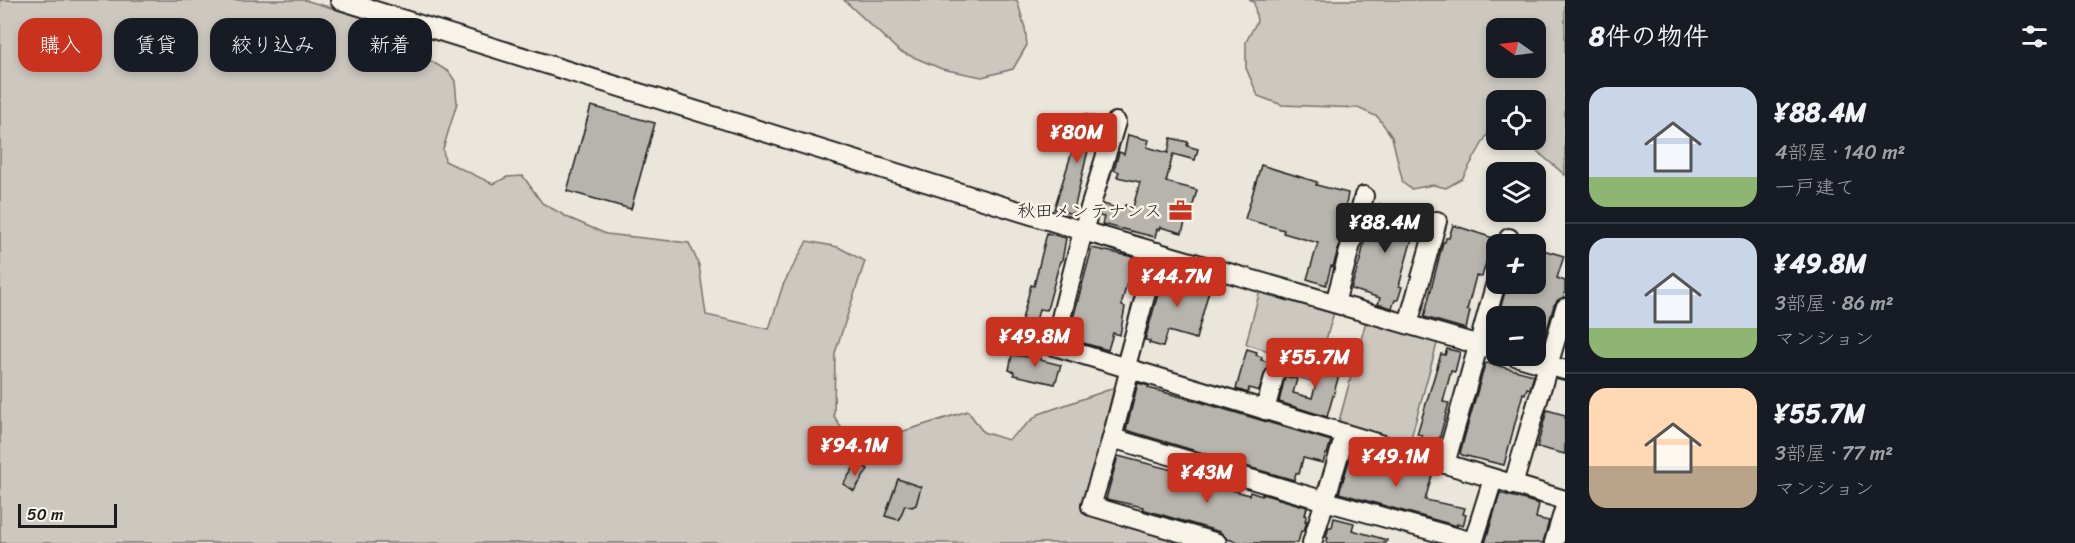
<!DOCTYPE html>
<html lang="ja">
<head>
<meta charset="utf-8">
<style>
	:root { --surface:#171b24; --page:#242831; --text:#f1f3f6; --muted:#9ea1a6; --line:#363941; --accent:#c8321e }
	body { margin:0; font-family:Sriracha,"Klee One",sans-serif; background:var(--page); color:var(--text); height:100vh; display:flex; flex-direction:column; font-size:22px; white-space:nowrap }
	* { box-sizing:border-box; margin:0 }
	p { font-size:20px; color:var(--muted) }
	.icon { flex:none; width:33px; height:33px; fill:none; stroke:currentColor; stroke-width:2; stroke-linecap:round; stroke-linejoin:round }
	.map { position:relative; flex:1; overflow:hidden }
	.panel { display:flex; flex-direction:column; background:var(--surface); width:510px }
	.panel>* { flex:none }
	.banner { position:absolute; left:18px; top:18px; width:570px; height:54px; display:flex; gap:12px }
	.needle { width:39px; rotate:284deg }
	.controls { position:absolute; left:1486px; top:18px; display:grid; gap:12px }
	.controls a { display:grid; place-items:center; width:60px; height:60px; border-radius:12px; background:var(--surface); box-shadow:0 3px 9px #0003; font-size:30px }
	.scale { position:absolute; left:18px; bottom:15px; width:99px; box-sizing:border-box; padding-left:6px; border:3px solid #1c1c1c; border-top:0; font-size:16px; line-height:21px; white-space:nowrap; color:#1c1c1c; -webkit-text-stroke:4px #f7f3e8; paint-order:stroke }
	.price { position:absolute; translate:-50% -51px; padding:0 14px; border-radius:6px; background:var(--accent); color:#fff; font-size:20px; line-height:39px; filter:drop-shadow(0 2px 3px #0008) }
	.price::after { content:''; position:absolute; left:50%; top:36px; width:18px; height:14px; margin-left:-9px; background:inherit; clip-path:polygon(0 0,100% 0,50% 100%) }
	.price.on { background:#222; color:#fff }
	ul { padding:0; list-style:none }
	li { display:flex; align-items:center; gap:18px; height:150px; padding:0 24px }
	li+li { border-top:2px solid var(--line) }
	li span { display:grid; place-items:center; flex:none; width:168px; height:120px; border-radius:18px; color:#555 }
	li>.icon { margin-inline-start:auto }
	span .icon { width:72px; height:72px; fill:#fffc; stroke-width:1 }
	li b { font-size:26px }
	h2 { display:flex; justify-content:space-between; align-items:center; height:72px; padding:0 24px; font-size:26px }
	.tag { padding:0 21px; border-radius:18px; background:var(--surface); box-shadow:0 3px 9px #0003; font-size:21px; line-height:54px }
	.tag.on { background:var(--accent); color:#fff }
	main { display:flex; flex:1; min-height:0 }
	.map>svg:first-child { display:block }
	.green { fill:#ccc8c0; stroke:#74726e; stroke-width:1.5; fill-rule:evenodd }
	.building { fill:#b6b4ac; stroke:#1c1c1c; stroke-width:1.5 }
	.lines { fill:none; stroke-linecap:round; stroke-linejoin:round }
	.minor-casing { stroke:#1c1c1c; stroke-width:22 }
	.minor { stroke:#f7f3e8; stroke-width:18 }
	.labels { text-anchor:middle; stroke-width:5; stroke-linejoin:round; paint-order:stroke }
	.poi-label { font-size:18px; fill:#1c1c1c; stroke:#f7f3e8; text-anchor:end }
</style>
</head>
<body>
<main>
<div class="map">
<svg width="1565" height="543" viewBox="0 0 1565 543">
	<rect width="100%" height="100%" fill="#eae6dc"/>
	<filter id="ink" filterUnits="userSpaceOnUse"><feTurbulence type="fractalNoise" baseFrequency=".0167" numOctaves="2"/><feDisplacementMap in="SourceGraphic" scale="12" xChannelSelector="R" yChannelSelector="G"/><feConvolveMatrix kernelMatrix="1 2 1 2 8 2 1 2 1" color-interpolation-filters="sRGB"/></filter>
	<g filter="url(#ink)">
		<!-- green -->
		<g class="green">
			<polygon points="0,0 305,0 399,28 410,37 418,53 449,72 455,81 457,103 443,149 445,161 493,184 507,177 523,176 542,203 569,218 606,234 689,243 699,265 706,315 769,329 783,285 807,241 838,247 865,261 835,353 834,416 853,447 968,411 983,432 1008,440 1039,414 1114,388 1083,512 1174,540 1174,543 0,543"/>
			<polygon points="844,0 1017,0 1025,28 1027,45 1013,69 982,77 942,69 899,51"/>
			<path d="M 1249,0 L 1565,0 L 1565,175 L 1524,140 L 1536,140 L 1536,100 L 1497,100 L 1497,122 L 1495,121 L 1462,179 L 1446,188 L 1433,185 L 1411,189 L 1403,183 L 1392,137 L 1378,117 L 1358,108 L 1282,105 L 1258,96 L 1246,68 L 1246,42 L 1257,21 L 1254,2 ZM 1536,28 L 1536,68 L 1497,68 L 1497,28 Z"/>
			<polygon points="1260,290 1334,312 1314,382 1271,369 1275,353 1246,344"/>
			<polygon points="1366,321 1438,340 1409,445 1338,425"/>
		</g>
		<!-- building -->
		<g class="building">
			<polygon points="591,106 655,123 631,209 567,191"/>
			<polygon points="1084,114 1102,119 1093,147 1089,146 1073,214 1054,209"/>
			<polygon points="1128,135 1149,140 1147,147 1168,153 1171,138 1188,142 1187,146 1198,149 1195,160 1173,154 1166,182 1197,190 1191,213 1188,212 1182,233 1160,227 1159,230 1157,229 1155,237 1102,224 1104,217 1099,216 1103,204 1123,210 1125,205 1133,207 1140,182 1117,177 1119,172 1114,170 1119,152 1124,154"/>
			<polygon points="1261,165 1317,182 1316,185 1348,193 1344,217 1347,217 1333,267 1331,266 1326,285 1307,279 1318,243 1283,233 1284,230 1245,219"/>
			<polygon points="1379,204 1389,206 1388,209 1422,218 1417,236 1413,235 1403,271 1399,286 1402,287 1398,300 1395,300 1392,308 1378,304 1380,298 1351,289 1361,257 1368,223 1371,224 1374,211 1377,212"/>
			<polygon points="1453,225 1493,238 1482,277 1476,276 1467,310 1470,311 1466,329 1424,317 1443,242 1445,242 1446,238 1449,238"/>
			<polygon points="1047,233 1066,238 1062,261 1060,261 1047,310 1039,309 1034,330 1020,327 1031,285 1034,286"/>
			<polygon points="1092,248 1138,258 1134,273 1130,272 1122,302 1122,306 1125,307 1120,335 1113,333 1108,350 1069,339 1068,337"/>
			<polygon points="1536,248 1564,256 1557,278 1565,281 1565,292 1564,297 1558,300 1554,305 1543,344 1536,343 1536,316 1498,316 1505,292 1507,293 1510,284 1536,284"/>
			<polygon points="1168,267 1182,271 1181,278 1210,287 1196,339 1168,331 1163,347 1149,343 1150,341 1145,340 1163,276 1165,277"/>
			<polygon points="1247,349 1257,352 1256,355 1262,357 1261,360 1269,362 1259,391 1249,388 1248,393 1236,389"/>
			<polygon points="1447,349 1460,352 1455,372 1451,371 1443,402 1449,403 1439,440 1436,439 1434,449 1419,444 1422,435 1417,434 1441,354 1445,355"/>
			<polygon points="1030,352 1041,354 1040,360 1061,365 1055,384 1014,375 1014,372 1009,370 1012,355 1028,357"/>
			<polygon points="1324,356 1343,361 1327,417 1279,402 1285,376 1297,379 1293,393 1312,398"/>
			<polygon points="1487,363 1534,375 1530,389 1527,388 1525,394 1523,393 1504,465 1462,455 1460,453 1485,364"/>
			<polygon points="1138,383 1149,386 1148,388 1193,400 1331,441 1327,454 1326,454 1323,463 1303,458 1299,474 1296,473 1294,480 1238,464 1239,461 1216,455 1216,457 1126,430"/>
			<polygon points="1547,410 1565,415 1565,454 1537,447"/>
			<polygon points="1353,449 1433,472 1425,500 1465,508 1463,514 1466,515 1463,526 1457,524 1457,526 1339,493"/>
			<polygon points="1118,456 1223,483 1222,487 1249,495 1250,492 1262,496 1262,494 1307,507 1305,515 1307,515 1305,521 1307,521 1304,531 1301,531 1298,543 1242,543 1227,539 1220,532 1142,509 1143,507 1106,499"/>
			<polygon points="857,463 868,469 854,491 843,484"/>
			<polygon points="898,479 921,487 916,505 912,507 905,505 899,520 885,516"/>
			<polygon points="1500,493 1539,504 1536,518 1549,521 1543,543 1485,543"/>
			<polygon points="1334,518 1354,523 1352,530 1387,540 1386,543 1326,543 1328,538 1326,537 1329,527 1332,527"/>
		</g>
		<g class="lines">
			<defs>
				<g id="minor">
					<polyline points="340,0 1083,231 1497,350"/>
					<polyline points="1116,122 1083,231 1054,346 1565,500"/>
					<polyline points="1507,244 1509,238"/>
					<polyline points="1335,303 1364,196"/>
					<polyline points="1408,324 1437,221"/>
					<polyline points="1018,338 1055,346"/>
					<polyline points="1515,356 1565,370"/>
					<polyline points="1126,366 1157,252"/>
					<polyline points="1130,368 1112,438 1091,506 1217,543"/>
					<polyline points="1265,410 1274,377"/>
					<polyline points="1112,438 1325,501 1473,542"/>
					<polyline points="1445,464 1497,279"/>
					<polyline points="1513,485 1565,308"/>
					<polyline points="1312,543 1345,435"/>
					<polyline points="1473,543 1493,479"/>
					<polyline points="1554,543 1565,507"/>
				</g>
			</defs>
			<!-- minor casing -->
			<use href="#minor" class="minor-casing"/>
			<!-- minor -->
			<use href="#minor" class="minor"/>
		</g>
	</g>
	<!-- icons -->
	<defs>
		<symbol id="office-bare" viewBox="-9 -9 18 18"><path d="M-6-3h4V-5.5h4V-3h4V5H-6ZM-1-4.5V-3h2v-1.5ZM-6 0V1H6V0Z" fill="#c8321e" stroke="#f7f3e8" stroke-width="2.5" paint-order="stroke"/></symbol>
	</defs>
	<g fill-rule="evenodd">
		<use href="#office-bare" x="1164" y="194" width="33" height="33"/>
	</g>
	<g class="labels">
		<!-- poi labels -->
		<g class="poi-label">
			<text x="1162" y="217">秋田メンテナンス</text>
		</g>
	</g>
</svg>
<div class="controls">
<a><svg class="needle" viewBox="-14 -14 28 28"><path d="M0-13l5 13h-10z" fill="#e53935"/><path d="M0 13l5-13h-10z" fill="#9ea1a6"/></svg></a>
<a><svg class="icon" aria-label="locate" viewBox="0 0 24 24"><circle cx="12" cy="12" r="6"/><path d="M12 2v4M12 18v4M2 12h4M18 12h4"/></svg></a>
<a><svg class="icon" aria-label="layers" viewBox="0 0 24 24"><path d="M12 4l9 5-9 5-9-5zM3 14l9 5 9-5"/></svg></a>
<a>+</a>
<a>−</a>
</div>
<div class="scale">50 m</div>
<b class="price" style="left:1077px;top:164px">¥80M</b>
<b class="price on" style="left:1385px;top:254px">¥88.4M</b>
<b class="price" style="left:1177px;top:308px">¥44.7M</b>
<b class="price" style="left:1035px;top:368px">¥49.8M</b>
<b class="price" style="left:1315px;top:389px">¥55.7M</b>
<b class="price" style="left:855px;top:477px">¥94.1M</b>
<b class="price" style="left:1396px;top:488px">¥49.1M</b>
<b class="price" style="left:1207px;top:504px">¥43M</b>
<div class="banner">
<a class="tag on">購入</a>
<a class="tag">賃貸</a>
<a class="tag">絞り込み</a>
<a class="tag">新着</a>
</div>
</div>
<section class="panel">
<h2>8件の物件<svg class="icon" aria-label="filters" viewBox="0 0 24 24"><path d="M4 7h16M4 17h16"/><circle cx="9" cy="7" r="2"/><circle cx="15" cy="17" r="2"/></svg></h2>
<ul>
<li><span style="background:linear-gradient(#c9d6e8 75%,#8fb573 0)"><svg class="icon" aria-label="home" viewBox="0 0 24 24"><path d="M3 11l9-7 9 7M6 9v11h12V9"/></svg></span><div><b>¥88.4M</b><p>4部屋 · 140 m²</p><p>一戸建て</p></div></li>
<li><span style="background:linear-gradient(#c9d6e8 75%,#8fb573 0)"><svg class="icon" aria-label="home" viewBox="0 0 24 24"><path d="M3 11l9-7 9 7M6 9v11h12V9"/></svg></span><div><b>¥49.8M</b><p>3部屋 · 86 m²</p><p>マンション</p></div></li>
<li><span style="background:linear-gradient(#ffd9b3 65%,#b9a48a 0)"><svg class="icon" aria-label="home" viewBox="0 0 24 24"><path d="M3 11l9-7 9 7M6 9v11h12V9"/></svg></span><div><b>¥55.7M</b><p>3部屋 · 77 m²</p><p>マンション</p></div></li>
</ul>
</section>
</main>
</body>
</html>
